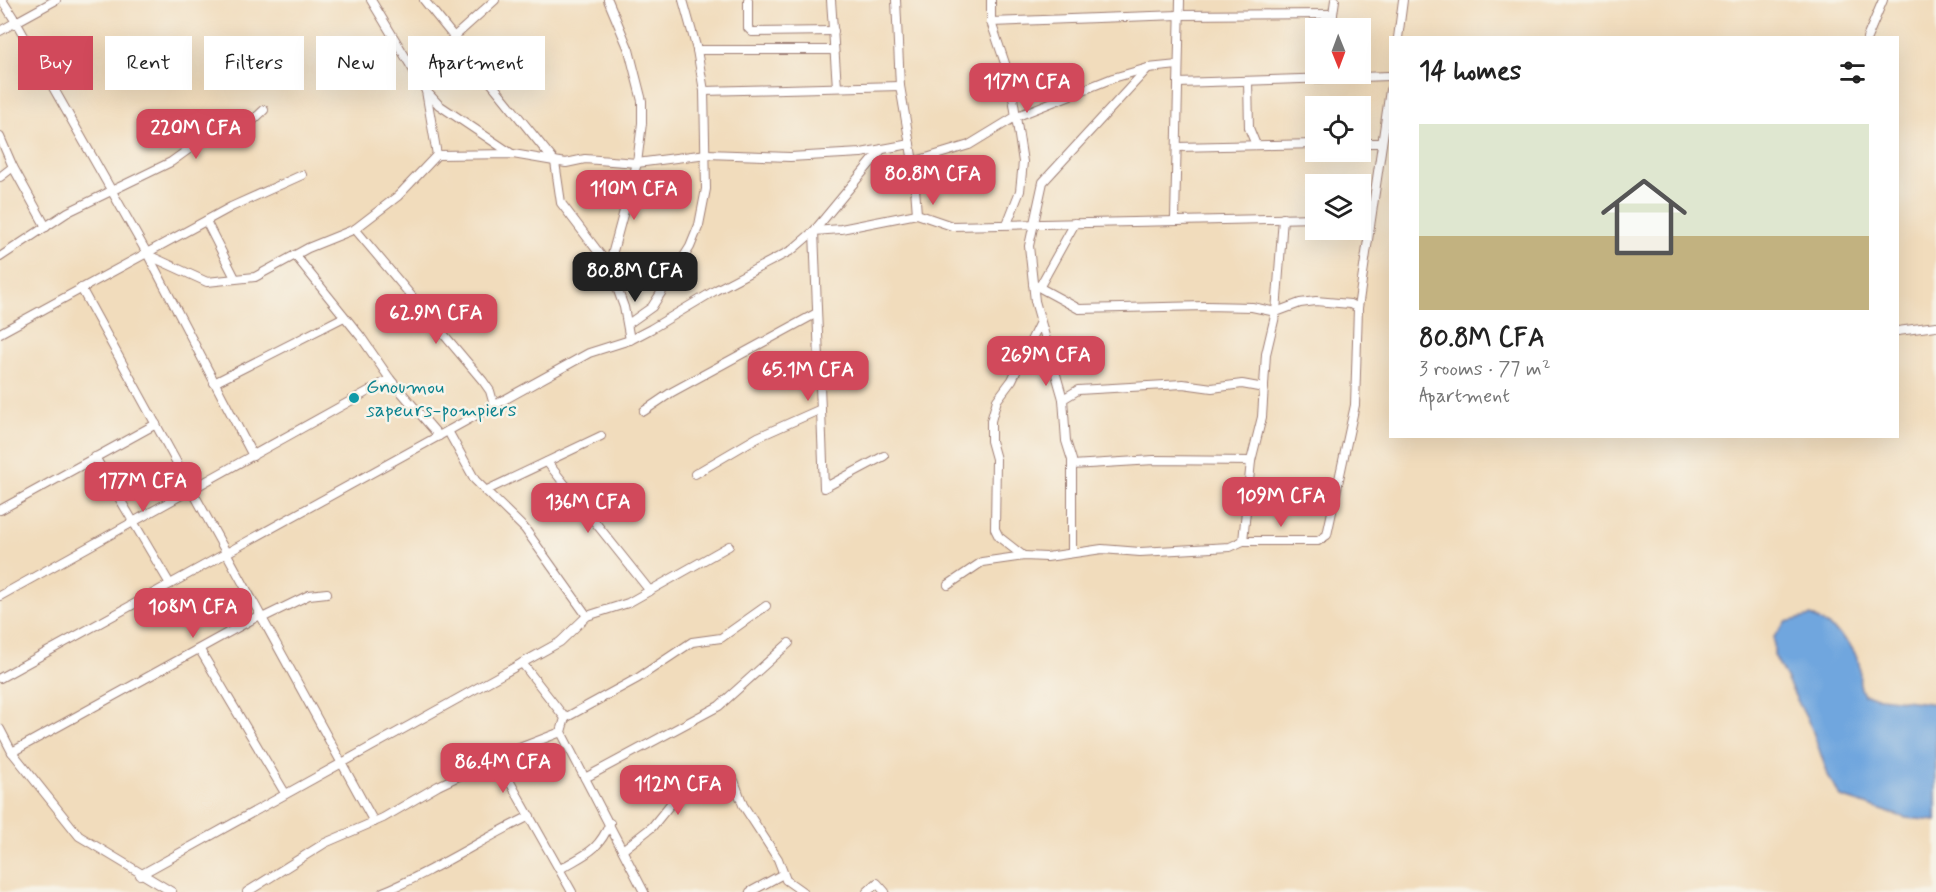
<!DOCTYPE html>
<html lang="en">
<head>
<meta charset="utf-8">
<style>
	:root { --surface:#fff; --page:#f6f6f6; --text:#222; --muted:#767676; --line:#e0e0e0; --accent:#d1495b }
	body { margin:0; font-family:Mynerve,sans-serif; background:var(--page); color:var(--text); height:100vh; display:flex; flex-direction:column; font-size:22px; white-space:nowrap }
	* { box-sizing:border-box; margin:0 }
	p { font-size:20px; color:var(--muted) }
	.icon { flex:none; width:33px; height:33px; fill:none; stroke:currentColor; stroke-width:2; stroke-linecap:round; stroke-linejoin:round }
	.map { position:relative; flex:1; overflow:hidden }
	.drawer { position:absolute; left:1389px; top:36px; width:510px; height:402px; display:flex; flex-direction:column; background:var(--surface); border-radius:0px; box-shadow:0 6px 24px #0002 }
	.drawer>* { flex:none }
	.guide { position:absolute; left:18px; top:36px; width:570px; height:54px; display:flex; gap:12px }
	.needle { width:39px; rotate:179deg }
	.fabs { position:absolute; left:1305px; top:18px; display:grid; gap:12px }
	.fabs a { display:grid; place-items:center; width:66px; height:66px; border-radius:0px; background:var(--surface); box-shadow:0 6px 24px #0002; font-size:30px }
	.price { position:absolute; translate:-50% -51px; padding:0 14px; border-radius:12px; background:var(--accent); color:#fff; font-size:20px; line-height:39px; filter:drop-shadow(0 2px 3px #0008) }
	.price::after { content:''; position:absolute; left:50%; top:36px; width:18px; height:14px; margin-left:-9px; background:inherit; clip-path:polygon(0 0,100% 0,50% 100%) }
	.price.selected { background:#222; color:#fff }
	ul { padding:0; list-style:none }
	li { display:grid; align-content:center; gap:12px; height:318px; padding:0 30px }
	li+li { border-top:2px solid var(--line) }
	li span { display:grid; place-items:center; height:186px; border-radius:0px; color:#555 }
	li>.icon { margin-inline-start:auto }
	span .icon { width:108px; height:108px; fill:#fffc; stroke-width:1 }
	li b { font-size:26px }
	h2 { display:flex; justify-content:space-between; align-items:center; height:72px; padding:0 30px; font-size:26px }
	.chip { padding:0 21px; border-radius:0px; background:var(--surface); box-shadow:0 6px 24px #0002; font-size:21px; line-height:54px }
	.chip.selected { background:var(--accent); color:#fff }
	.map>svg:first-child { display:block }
	.water { fill:#70a6de; stroke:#5d6284; stroke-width:1.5 }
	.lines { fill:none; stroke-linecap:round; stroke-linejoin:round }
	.street-casing { stroke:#9e7e74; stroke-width:10 }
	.street { stroke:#fff; stroke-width:8 }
	.culture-dot { fill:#0f9aa8; stroke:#f7f3e8; stroke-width:2 }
	.labels { text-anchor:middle; stroke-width:5; stroke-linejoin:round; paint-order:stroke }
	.culture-label { font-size:20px; fill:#0d838f; stroke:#f7f3e8; text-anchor:start }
</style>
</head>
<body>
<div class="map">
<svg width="1936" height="892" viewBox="0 0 1936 892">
	<rect width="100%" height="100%" fill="#f7f3e8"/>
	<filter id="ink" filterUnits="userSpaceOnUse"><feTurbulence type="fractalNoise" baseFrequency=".0167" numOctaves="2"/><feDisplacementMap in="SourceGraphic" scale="12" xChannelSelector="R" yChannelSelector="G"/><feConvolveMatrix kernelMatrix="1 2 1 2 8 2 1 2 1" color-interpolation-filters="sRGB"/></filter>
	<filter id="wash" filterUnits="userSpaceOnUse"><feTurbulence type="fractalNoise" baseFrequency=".008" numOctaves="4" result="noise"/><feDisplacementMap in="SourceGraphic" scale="24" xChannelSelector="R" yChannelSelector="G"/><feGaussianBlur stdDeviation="1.35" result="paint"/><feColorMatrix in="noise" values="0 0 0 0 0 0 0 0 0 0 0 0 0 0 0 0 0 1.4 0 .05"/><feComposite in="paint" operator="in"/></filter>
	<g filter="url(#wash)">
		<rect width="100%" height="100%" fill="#f1dcbc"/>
		<!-- water -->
		<path class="water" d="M 1811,616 C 1831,627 1852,639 1859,663 C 1862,675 1856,680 1864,695 L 1936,704 L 1936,821 L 1906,818 L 1841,797 L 1829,778 L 1812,729 L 1774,655 L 1774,637 L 1786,622 Z"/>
	</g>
	<g filter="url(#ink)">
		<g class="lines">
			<defs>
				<g id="street">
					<polyline points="2,0 16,22 56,0"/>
					<polyline points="371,0 426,91 439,105 512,154"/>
					<polyline points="424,0 555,162 561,203 609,266"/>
					<polyline points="608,0 629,50 642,101 642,123 637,163 609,266 624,307 630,340"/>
					<polyline points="748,0 748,28 752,32 834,31"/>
					<polyline points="831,0 837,87"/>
					<polyline points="896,0 900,86 913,162 917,214"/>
					<polyline points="991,0 991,22 1010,78 1023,162 1020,191 1007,224"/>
					<polyline points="991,22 1179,15 1333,14"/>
					<polyline points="1331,28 1335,0"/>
					<polyline points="0,31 16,22 148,255 253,456"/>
					<polyline points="1398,38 1403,0"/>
					<polyline points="1867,38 1883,0"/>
					<polyline points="697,50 834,50"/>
					<polyline points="420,80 455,36 495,0"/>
					<polyline points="1248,81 1249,128 1256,145"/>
					<polyline points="1178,83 1390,76"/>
					<polyline points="426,91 437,155"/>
					<polyline points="704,91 900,86"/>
					<polyline points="0,137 13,167 0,177"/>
					<polyline points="1360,143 1382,143"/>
					<polyline points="1177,147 1316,144"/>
					<polyline points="882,149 814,231 824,488 884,456"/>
					<polyline points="913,162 969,145 1015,117 1113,78 1148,68 1178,65"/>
					<polyline points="13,167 46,227"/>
					<polyline points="1360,217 1371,216"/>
					<polyline points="1175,219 1180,0"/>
					<polyline points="206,221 235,278"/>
					<polyline points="355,229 483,381 490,391 494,405"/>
					<polyline points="148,255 207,282 255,277 308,248 355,229 398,196 437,155 513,154 566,163 585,159 637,163 707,154 790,157 861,153 910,144"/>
					<polyline points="295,255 361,337 390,379 439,436"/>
					<polyline points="0,257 68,212 171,162 203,139 248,125 264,110"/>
					<polyline points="1033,284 1079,309 1206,306 1252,307 1276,312 1300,303 1316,301 1350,304 1358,308 1355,405 1327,535 1318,541 1243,541"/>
					<polyline points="1040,286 1075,223"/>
					<polyline points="81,288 374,822"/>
					<polyline points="1358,308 1390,90"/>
					<polyline points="628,324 652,307 690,247 699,225 706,189 704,91 697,50 683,0"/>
					<polyline points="1898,331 1936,326"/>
					<polyline points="0,333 231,207 302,175"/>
					<polyline points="214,383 344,317"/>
					<polyline points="1063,399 1078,390 1183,384 1212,388 1242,384 1264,388"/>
					<polyline points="644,411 672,392 815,314"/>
					<polyline points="448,431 475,480 525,529 587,616"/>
					<polyline points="95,457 170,584"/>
					<polyline points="547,462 650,591"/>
					<polyline points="1072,465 1154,460 1251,461"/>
					<polyline points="695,474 758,437 821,409"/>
					<polyline points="485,491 601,436"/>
					<polyline points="0,510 156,424"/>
					<polyline points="1072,553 1072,460 1066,441 1063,399 1035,301 1029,246 1043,182 1148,68"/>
					<polyline points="1022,555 999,537 995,529 996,459 991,441 991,421 997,400 1012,380 1040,322"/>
					<polyline points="948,585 982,562 1024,556 1047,557 1102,549 1140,552 1230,547 1243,541 1251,461 1262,417 1266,354 1276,312 1283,218"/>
					<polyline points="0,596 390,379"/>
					<polyline points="262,618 309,595 327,593"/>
					<polyline points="200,650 285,793"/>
					<polyline points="522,663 565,718 561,732 644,892"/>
					<polyline points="0,678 589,353 630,340 651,329 716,290 792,250 814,231 841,229 917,214 952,226 1316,218"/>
					<polyline points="565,718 638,678 692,642 721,638 766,606"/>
					<polyline points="0,729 12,752 79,836 172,892"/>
					<polyline points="12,752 260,615"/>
					<polyline points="497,759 572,892"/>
					<polyline points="585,778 719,706 789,643"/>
					<polyline points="624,849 652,827 673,801 709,781 733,778 743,805 778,859 786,880 803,892"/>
					<path d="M 560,869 C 585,854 598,852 610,823"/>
					<polyline points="140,875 560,642 587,616 628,603 729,546"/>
					<polyline points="247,892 325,843 383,818 438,786 509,752 561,732"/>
					<path d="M 383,892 C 435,871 480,840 530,816"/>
					<polyline points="750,892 783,874"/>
					<polyline points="867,892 877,883 885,892"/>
				</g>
			</defs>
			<!-- street casing -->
			<use href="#street" class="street-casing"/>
			<!-- street -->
			<use href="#street" class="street"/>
		</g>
	</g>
	<!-- markers -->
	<circle class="culture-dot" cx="354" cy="398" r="6"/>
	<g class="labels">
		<!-- culture labels -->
		<g class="culture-label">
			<text x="366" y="393">Gnoumou<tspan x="366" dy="23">sapeurs-pompiers</tspan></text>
		</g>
	</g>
</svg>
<div class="fabs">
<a><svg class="needle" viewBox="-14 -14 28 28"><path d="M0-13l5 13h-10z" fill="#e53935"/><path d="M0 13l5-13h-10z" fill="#767676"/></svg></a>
<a><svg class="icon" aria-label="locate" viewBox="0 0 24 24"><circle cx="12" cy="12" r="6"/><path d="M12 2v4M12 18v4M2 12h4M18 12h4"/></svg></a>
<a><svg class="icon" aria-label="layers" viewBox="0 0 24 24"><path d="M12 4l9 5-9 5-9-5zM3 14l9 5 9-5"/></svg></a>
</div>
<b class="price" style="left:1027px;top:114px">117M CFA</b>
<b class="price" style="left:196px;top:160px">220M CFA</b>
<b class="price" style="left:933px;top:206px">80.8M CFA</b>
<b class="price" style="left:634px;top:221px">110M CFA</b>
<b class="price selected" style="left:635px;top:303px">80.8M CFA</b>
<b class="price" style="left:436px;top:345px">62.9M CFA</b>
<b class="price" style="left:1046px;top:387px">269M CFA</b>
<b class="price" style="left:808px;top:402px">65.1M CFA</b>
<b class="price" style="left:143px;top:513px">177M CFA</b>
<b class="price" style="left:1281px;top:528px">109M CFA</b>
<b class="price" style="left:588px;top:534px">136M CFA</b>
<b class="price" style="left:193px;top:639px">108M CFA</b>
<b class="price" style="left:503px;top:794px">86.4M CFA</b>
<b class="price" style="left:678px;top:816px">112M CFA</b>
<div class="guide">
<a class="chip selected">Buy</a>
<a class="chip">Rent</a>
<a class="chip">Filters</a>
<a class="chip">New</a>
<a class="chip">Apartment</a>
</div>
<section class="drawer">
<h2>14 homes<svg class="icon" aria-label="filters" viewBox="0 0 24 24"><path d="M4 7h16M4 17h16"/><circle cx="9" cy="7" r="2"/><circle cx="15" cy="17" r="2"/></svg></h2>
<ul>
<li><span style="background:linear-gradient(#dfe7d0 60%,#c2b280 0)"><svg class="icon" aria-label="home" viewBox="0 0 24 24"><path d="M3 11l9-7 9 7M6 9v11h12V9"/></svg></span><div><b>80.8M CFA</b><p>3 rooms · 77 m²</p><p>Apartment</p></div></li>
</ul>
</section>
</div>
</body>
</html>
